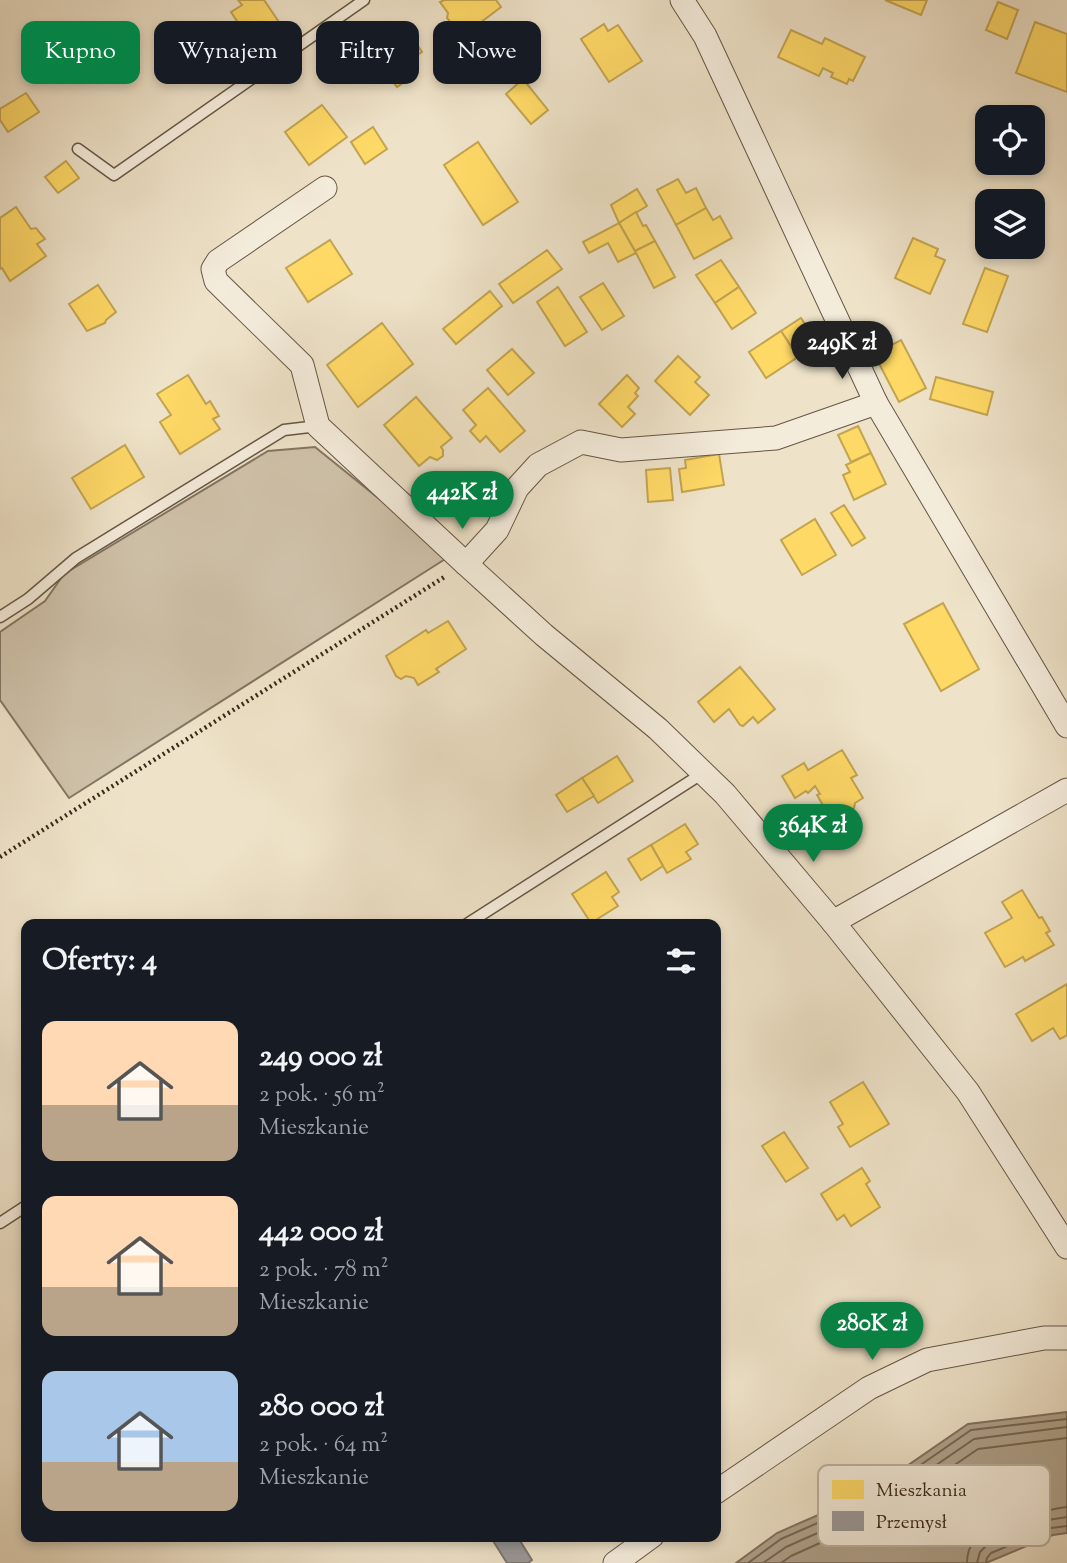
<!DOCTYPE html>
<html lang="pl">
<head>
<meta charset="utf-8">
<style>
	:root { --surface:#171b24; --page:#242831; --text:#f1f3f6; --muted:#9ea1a6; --accent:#0b8043 }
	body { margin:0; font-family:"Sorts Mill Goudy",serif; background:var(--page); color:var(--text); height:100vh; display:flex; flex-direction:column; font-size:26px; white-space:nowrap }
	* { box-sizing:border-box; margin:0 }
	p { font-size:23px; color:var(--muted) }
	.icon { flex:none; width:38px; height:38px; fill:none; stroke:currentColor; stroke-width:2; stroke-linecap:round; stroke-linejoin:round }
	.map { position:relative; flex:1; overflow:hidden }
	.drawer { position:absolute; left:21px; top:919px; width:700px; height:623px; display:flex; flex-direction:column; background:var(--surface); border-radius:14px; box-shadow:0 4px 10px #0003 }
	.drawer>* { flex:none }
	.hud { position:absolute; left:21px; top:21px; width:700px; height:63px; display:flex; gap:14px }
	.fabs { position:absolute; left:975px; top:105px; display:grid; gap:14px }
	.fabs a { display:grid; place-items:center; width:70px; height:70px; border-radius:14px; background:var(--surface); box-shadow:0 4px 10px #0003; font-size:35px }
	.price { position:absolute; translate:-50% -60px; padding:0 16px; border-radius:24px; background:var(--accent); color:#fff; font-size:23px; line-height:46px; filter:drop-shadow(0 2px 4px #0008) }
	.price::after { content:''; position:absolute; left:50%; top:42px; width:21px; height:16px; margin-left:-10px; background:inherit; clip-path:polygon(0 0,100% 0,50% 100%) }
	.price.active { background:#222; color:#fff }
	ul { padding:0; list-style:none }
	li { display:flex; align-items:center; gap:21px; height:175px; padding:0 21px }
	li span { display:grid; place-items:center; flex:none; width:196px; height:140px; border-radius:14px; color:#555 }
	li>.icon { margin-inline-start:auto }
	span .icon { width:84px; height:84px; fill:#fffc; stroke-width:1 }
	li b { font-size:30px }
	h2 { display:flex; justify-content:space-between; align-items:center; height:84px; padding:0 21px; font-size:30px }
	.pill { padding:0 24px; border-radius:14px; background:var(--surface); box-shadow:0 4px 10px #0003; font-size:24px; line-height:63px }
	.pill.active { background:var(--accent); color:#fff }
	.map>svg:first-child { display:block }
	.green { fill:#cfc2aa; stroke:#847562; stroke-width:2 }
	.water { fill:#b0a38d; stroke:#80725f; stroke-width:2 }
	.homes { fill:#ffd966; stroke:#c3a44f; stroke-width:2 }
	.industry { fill:#999; stroke:#7c7773; stroke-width:2 }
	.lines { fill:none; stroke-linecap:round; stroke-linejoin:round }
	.shore { stroke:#746654; stroke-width:2 }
	.lane-casing { stroke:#665646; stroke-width:13 }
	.street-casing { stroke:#665646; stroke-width:25 }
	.path { stroke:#38281a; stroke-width:4.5; stroke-dasharray:2 3.5; stroke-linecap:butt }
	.lane { stroke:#f4ecdb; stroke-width:10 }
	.street { stroke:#f4ecdb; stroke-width:23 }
	.key { fill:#f4ecdb; stroke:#bcb1a1; stroke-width:2 }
	.key-label { font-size:19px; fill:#38281a }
</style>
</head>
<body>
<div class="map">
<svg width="1067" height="1563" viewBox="0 0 1067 1563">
	<rect width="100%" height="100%" fill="#eee2c8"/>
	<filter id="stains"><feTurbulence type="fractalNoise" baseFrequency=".00286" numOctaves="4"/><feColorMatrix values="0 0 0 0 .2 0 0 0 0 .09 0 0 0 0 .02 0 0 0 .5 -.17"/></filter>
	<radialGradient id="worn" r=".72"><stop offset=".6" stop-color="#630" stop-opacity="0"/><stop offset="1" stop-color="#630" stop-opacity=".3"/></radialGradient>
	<!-- green -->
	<polygon class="green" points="315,447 450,556 69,798 0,700 0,632 45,601 64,574 268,451"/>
	<!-- water -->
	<polygon class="water" points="1067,1412 1067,1533 1053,1535 986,1563 736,1563 777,1533 866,1494 968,1424"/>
	<!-- homes -->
	<g class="homes">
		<polygon points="238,0 264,0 283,28 254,47 231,12 242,5"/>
		<polygon points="444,0 496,0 501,7 464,35 457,25 452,24 447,18 448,13 440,2"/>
		<polygon points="885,0 927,0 921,15"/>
		<polygon points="998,2 1018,10 1007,39 986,30"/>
		<polygon points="1035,22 1067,34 1067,92 1016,73"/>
		<polygon points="604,24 608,31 618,25 642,61 609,82 581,39"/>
		<polygon points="404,25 422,52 409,60 418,72 397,87 370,49"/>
		<polygon points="791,30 822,44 825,38 865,57 853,81 849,79 847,84 831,77 833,73 823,68 819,76 778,57"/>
		<polygon points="523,79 548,110 531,124 506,94"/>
		<polygon points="26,93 39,112 8,132 0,120 0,109"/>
		<polygon points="322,105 347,137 309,165 285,132"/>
		<polygon points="373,127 387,149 365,164 351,142"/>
		<polygon points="478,142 518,202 483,225 444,165"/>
		<polygon points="66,161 79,178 58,193 45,177"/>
		<polygon points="678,179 686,193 696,188 706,208 676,225 657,190"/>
		<polygon points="637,189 647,206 619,223 611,205"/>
		<polygon points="16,207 31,229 36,228 45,239 37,244 46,256 10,281 2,268 0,269 0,218"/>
		<polygon points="706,208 713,220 720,216 732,238 694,259 676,225"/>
		<polygon points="636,212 643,226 646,225 655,241 635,251 619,223"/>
		<polygon points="619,223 636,253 618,262 608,243 589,253 583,242"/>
		<polygon points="913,238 938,249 935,256 945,260 930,294 895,278"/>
		<polygon points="330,240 352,274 308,302 286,268"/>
		<polygon points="655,241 675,277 654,288 635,251"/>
		<polygon points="547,250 562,269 513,303 499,284"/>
		<polygon points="721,260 739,287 715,303 696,275"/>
		<polygon points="985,268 1008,276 987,332 963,324"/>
		<polygon points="603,283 624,316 602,330 580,297"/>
		<polygon points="98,285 116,312 106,320 105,323 87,331 69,304"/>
		<polygon points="558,287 587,332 565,346 537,302"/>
		<polygon points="739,287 756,313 732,329 715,303"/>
		<polygon points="490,291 502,306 456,344 443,329"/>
		<polygon points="801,318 818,344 798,357 781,331"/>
		<polygon points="382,323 413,364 358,407 327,365"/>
		<polygon points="781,331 798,357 766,378 749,352"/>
		<polygon points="901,340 926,388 899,402 874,354"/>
		<polygon points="512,349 534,373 508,395 487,370"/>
		<polygon points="678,356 700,377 695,382 709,395 690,415 655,381"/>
		<polygon points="188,375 206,404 210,401 219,416 213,419 220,429 180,454 160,422 171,415 157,394"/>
		<polygon points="627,375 639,388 635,393 638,396 628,407 635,414 622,427 599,404"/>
		<polygon points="936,377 993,392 987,415 930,399"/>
		<polygon points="488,388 525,431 500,452 486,436 480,442 470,431 476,425 463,410"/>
		<polygon points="416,397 452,438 441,447 443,450 443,456 437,460 430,457 419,466 384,425"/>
		<polygon points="858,426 871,453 851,462 838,435"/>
		<polygon points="125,445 144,477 91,509 72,478"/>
		<polygon points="871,453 886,484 854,500 843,475 850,472 846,465"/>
		<polygon points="719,454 724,485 682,492 679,469 686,468 685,460"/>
		<polygon points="670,468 673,500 648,502 646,470"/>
		<polygon points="844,505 865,538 852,546 831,513"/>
		<polygon points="815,519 836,555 802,575 781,540"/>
		<polygon points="943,603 979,669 941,691 904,624"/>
		<polygon points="448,621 466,649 436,669 439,672 418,685 414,678 406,676 401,679 396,676 386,656 426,630 428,633"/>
		<polygon points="740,667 775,709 758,723 753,717 743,726 740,725 729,709 714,722 698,702"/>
		<polygon points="842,750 857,775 851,778 863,798 855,803 854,808 849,811 843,809 830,817 817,795 820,794 815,786 808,793 806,791 795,798 782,776 804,763 808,770"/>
		<polygon points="617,756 633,781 598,803 582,778"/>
		<polygon points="582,778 594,796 567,812 556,795"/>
		<polygon points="685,824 698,844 686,852 691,859 667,873 651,845"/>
		<polygon points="651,845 663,866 641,880 628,859"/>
		<polygon points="606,872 619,892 612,897 618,906 591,923 572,894"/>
		<polygon points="1022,890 1039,918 1042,917 1050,931 1046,933 1054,945 1025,961 1023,957 1005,967 985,933 1012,918 1002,902"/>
		<polygon points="1067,984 1067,1035 1060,1039 1053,1028 1032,1041 1016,1014"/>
		<polygon points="863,1082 889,1124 850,1147 838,1127 843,1124 830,1102"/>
		<polygon points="784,1132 808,1168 786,1182 762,1146"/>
		<polygon points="862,1168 870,1181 866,1184 880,1207 851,1226 844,1215 837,1220 821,1194"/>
	</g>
	<!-- industry -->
	<polygon class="industry" points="490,1536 517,1536 532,1560 528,1563 507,1563"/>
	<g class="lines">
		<!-- shore -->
		<g class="shore">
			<polyline points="748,1563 781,1539 870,1500 971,1430 1067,1419"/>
			<polyline points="763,1563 786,1547 874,1508 974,1439 1067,1427"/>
			<polyline points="781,1563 791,1556 880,1516 978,1449 1067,1438"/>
			<path d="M 967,1563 C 967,1555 968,1548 974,1542 C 986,1530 1049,1508 1067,1507"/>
			<polyline points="977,1563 980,1552 987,1545 1048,1520 1067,1517"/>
			<polyline points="986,1563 987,1558 991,1553 1051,1528 1067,1526"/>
		</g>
		<defs>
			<g id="lane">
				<polyline points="78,149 114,175 364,0"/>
				<polyline points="0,617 28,599 76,558 284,430 318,426"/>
				<polyline points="467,924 703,773"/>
				<polyline points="0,1223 26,1206"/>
			</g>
			<g id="street">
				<polyline points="682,0 705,36 876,403 1067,726"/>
				<polyline points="325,188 218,261 213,269 216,281 302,365 318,426 466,564 497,530 517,488 538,465 581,442 621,450 776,438 876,403"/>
				<polyline points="466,564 544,635 658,729 725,794 833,922 968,1092 1067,1247"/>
				<polyline points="833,922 1067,790"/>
				<polyline points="716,1492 869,1388 927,1360 1044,1338 1067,1338"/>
				<polyline points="615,1563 652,1536"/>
			</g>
		</defs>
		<!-- lane casing -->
		<use href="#lane" class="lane-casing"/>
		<!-- street casing -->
		<use href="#street" class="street-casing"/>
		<!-- path -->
		<polyline class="path" points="0,857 446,576"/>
		<!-- lane -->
		<use href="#lane" class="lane"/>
		<!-- street -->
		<use href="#street" class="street"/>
	</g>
	<!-- legend -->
	<rect x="818" y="1465" width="232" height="81" rx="10" class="key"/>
	<rect x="832" y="1480" width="32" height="19" fill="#ffd966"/>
	<rect x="832" y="1511" width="32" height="20" fill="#999"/>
	<g class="key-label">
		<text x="876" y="1496">Mieszkania</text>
		<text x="876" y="1528">Przemysł</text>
	</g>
	<rect width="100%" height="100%" filter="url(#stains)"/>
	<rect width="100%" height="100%" fill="url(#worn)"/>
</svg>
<div class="fabs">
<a><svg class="icon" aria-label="locate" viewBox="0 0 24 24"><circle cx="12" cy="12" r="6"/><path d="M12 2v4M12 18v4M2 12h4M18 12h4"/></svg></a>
<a><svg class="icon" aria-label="layers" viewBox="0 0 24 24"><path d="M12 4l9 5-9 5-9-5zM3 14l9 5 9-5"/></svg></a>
</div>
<b class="price active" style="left:842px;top:381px">249K zł</b>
<b class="price" style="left:462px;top:531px">442K zł</b>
<b class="price" style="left:813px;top:864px">364K zł</b>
<b class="price" style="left:872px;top:1362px">280K zł</b>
<div class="hud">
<a class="pill active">Kupno</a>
<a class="pill">Wynajem</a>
<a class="pill">Filtry</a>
<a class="pill">Nowe</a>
</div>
<section class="drawer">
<h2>Oferty: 4<svg class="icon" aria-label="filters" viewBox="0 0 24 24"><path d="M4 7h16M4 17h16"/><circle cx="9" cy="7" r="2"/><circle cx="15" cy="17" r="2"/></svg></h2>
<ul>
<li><span style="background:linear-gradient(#ffd9b3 60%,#b9a48a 0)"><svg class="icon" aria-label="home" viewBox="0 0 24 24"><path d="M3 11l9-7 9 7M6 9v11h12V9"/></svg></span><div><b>249 000 zł</b><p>2 pok. · 56 m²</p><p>Mieszkanie</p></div></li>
<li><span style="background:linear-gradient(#ffd9b3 65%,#b9a48a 0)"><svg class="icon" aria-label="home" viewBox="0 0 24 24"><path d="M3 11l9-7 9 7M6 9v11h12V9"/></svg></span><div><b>442 000 zł</b><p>2 pok. · 78 m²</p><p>Mieszkanie</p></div></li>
<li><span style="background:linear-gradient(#a9c7e8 65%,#b9a48a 0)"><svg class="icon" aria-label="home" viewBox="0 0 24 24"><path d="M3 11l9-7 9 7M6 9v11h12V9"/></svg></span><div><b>280 000 zł</b><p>2 pok. · 64 m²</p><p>Mieszkanie</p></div></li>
</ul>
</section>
</div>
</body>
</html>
